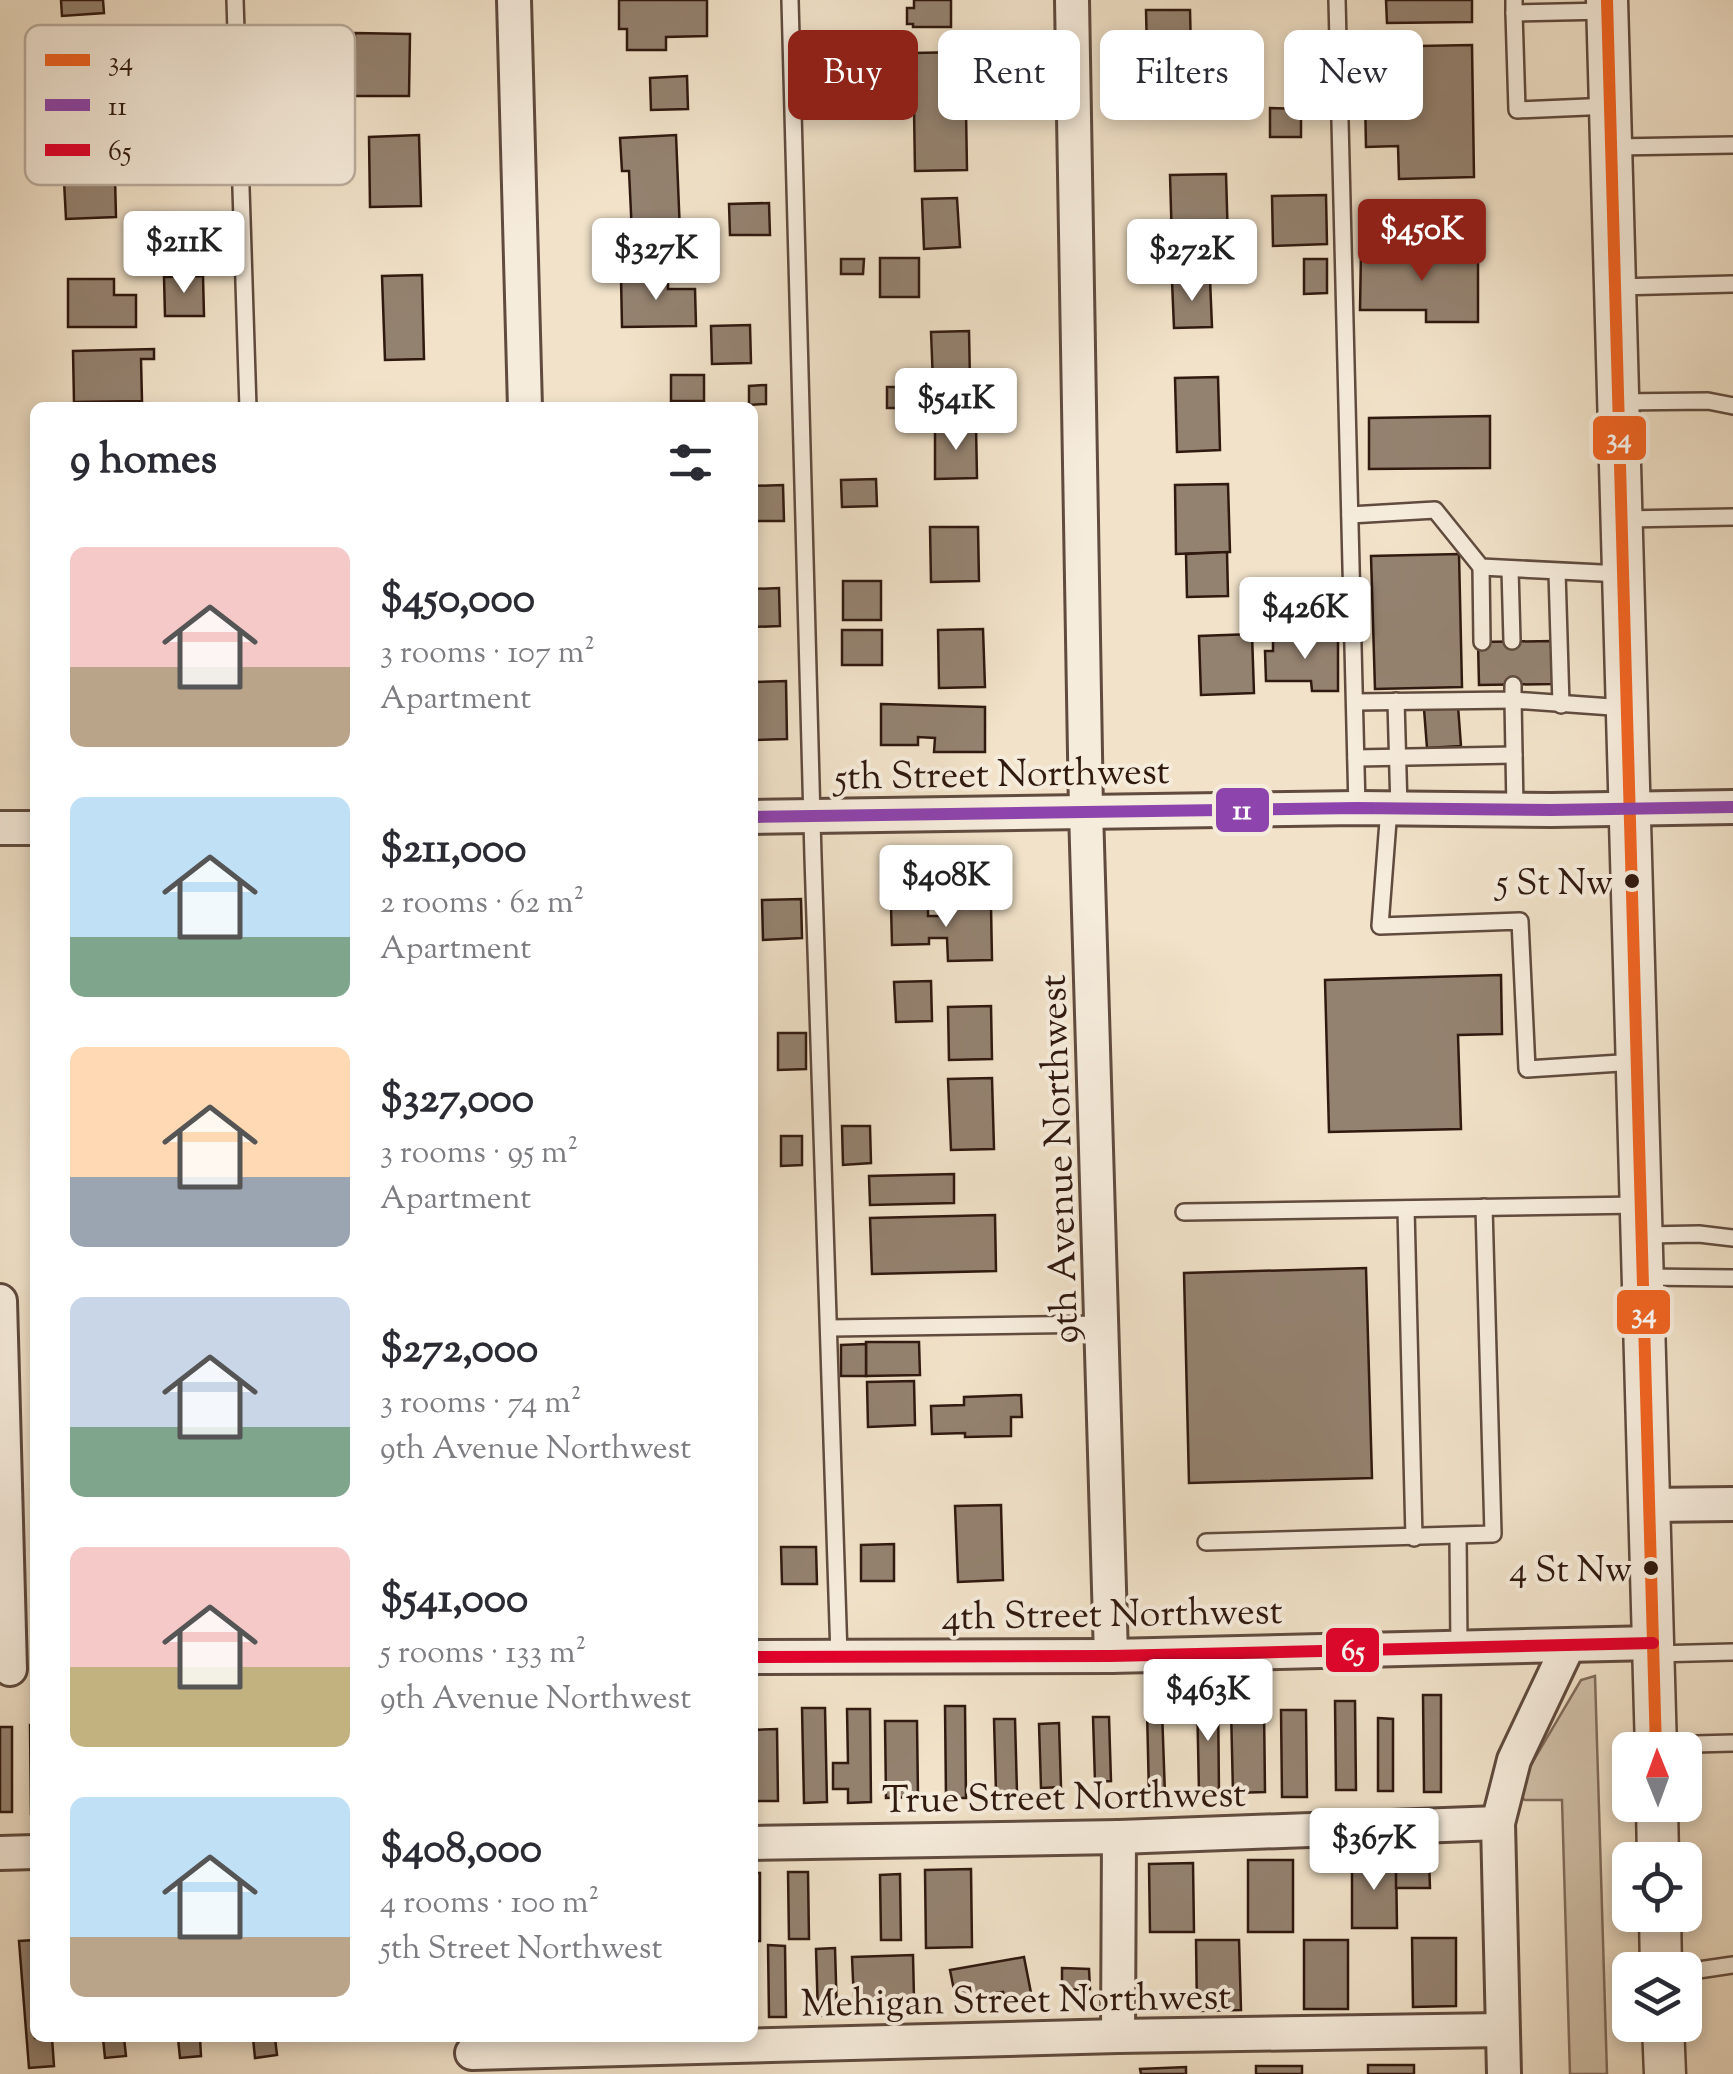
<!DOCTYPE html>
<html lang="en">
<head>
<meta charset="utf-8">
<style>
	:root { --surface:#fff; --page:#f2f2f3; --text:#2b2b33; --muted:#7c7c81; --accent:#8f2418 }
	body { margin:0; font-family:"Sorts Mill Goudy",serif; background:var(--page); color:var(--text); height:100vh; display:flex; flex-direction:column; font-size:38px; white-space:nowrap }
	* { box-sizing:border-box; margin:0 }
	p { font-size:32px; color:var(--muted) }
	.icon { flex:none; width:55px; height:55px; fill:none; stroke:currentColor; stroke-width:2; stroke-linecap:round; stroke-linejoin:round }
	.map { position:relative; flex:1; overflow:hidden }
	.side { position:absolute; left:30px; top:402px; width:728px; height:1640px; display:flex; flex-direction:column; background:var(--surface); border-radius:15px; box-shadow:0 5px 15px #0003 }
	.side>* { flex:none }
	.guide { position:absolute; left:788px; top:30px; width:795px; height:90px; display:flex; gap:20px }
	.needle { width:65px; rotate:359deg }
	.fabs { position:absolute; left:1612px; top:1732px; display:grid; gap:20px }
	.fabs a { display:grid; place-items:center; width:90px; height:90px; border-radius:15px; background:var(--surface); box-shadow:0 5px 15px #0003; font-size:50px }
	.price { position:absolute; translate:-50% -85px; padding:0 22px; border-radius:10px; background:#fff; color:#222; font-size:32px; line-height:65px; filter:drop-shadow(0 2px 5px #0008) }
	.price::after { content:''; position:absolute; left:50%; top:60px; width:30px; height:22px; margin-left:-15px; background:inherit; clip-path:polygon(0 0,100% 0,50% 100%) }
	.price.current { background:var(--accent); color:#fff }
	ul { padding:0; list-style:none }
	li { display:flex; align-items:center; gap:30px; height:250px; padding:0 40px }
	li span { display:grid; place-items:center; flex:none; width:280px; height:200px; border-radius:15px; color:#555 }
	li>.icon { margin-inline-start:auto }
	span .icon { width:120px; height:120px; fill:#fffc; stroke-width:1 }
	li b { font-size:42px }
	h2 { display:flex; justify-content:space-between; align-items:center; height:120px; padding:0 40px; font-size:42px }
	.tag { padding:0 35px; border-radius:15px; background:var(--surface); box-shadow:0 5px 15px #0003; font-size:35px; line-height:90px }
	.tag.current { background:var(--accent); color:#fff }
	.map>svg:first-child { display:block }
	.green { fill:#d0c0a9; stroke:#806c5c; stroke-width:2.5 }
	.building { fill:#948270; stroke:#30190f; stroke-width:2.5 }
	.lines { fill:none; stroke-linecap:round; stroke-linejoin:round }
	.service-casing { stroke:#604b3e; stroke-width:20 }
	.minor-casing { stroke:#604b3e; stroke-width:38 }
	.tertiary-casing { stroke:#604b3e; stroke-width:45 }
	.service { stroke:#f6ecdc; stroke-width:15 }
	.minor { stroke:#f6ecdc; stroke-width:32 }
	.tertiary { stroke:#f6ecdc; stroke-width:40 }
	.bus-1-casing { stroke:#f6ecdc; stroke-width:20 }
	.bus-2-casing { stroke:#f6ecdc; stroke-width:20 }
	.bus-3-casing { stroke:#f6ecdc; stroke-width:20 }
	.bus-1 { stroke:#f26522; stroke-width:12 }
	.bus-2 { stroke:#8e44ad; stroke-width:12 }
	.bus-3 { stroke:#e4002b; stroke-width:12 }
	.bus-dot { fill:#30190f; stroke:#f6ecdc; stroke-width:4 }
	.labels { text-anchor:middle; stroke-width:8; stroke-linejoin:round; paint-order:stroke }
	.bus-label { font-size:36px; fill:#30190f; stroke:#f6ecdc; text-anchor:end }
	.street-label { font-size:38px; fill:#30190f; stroke:#f6ecdc }
	.key { fill:#f6ecdc; stroke:#bbad9e; stroke-width:2.5 }
	.key-label { font-size:28px; fill:#30190f }
	.line-badge { stroke:#f6ecdc; stroke-width:4 }
	.badge-label { font-size:28px; text-anchor:middle; font-weight:bold; fill:#fff }
</style>
</head>
<body>
<div class="map">
<svg width="1733" height="2074" viewBox="0 0 1733 2074">
	<rect width="100%" height="100%" fill="#f1e2c9"/>
	<filter id="stains"><feTurbulence type="fractalNoise" baseFrequency=".002" numOctaves="4"/><feColorMatrix values="0 0 0 0 .2 0 0 0 0 .09 0 0 0 0 .02 0 0 0 .5 -.17"/></filter>
	<radialGradient id="worn" r=".72"><stop offset=".6" stop-color="#630" stop-opacity="0"/><stop offset="1" stop-color="#630" stop-opacity=".3"/></radialGradient>
	<!-- green -->
	<polygon class="green" points="1595,1676 1607,2074 1570,2074 1562,1800 1525,1800 1519,1796 1522,1780 1581,1680"/>
	<!-- building -->
	<g class="building">
		<polygon points="61,0 103,0 104,13 62,16"/>
		<polygon points="619,0 707,0 707,36 666,37 666,50 627,50 627,29 619,29"/>
		<polygon points="914,0 951,0 951,27 913,27 913,24 907,24 907,8 914,8"/>
		<polygon points="1386,0 1472,0 1472,22 1387,23"/>
		<polygon points="1146,10 1190,10 1191,51 1147,52"/>
		<polygon points="355,33 410,34 409,96 354,96"/>
		<polygon points="1472,45 1474,177 1399,179 1398,146 1366,147 1364,47"/>
		<polygon points="1191,48 1211,48 1212,76 1174,76 1174,52 1191,51"/>
		<polygon points="965,52 967,170 915,171 914,109 898,109 898,86 913,86 913,53"/>
		<polygon points="687,76 688,109 651,110 650,78"/>
		<polygon points="1270,108 1301,109 1301,137 1270,137"/>
		<polygon points="419,135 421,206 370,207 369,137"/>
		<polygon points="676,135 680,233 632,234 629,171 622,171 620,138"/>
		<polygon points="1226,174 1228,242 1172,244 1170,175"/>
		<polygon points="115,178 116,217 66,219 64,181"/>
		<polygon points="1326,195 1327,244 1273,246 1272,196"/>
		<polygon points="957,198 960,247 924,249 922,199"/>
		<polygon points="769,203 770,235 730,235 729,204"/>
		<polygon points="1361,251 1478,252 1478,322 1426,322 1426,310 1360,310"/>
		<rect x="880" y="258" width="39" height="39"/>
		<polygon points="841,259 864,259 863,274 841,274"/>
		<polygon points="1304,259 1327,259 1327,293 1304,294"/>
		<polygon points="422,275 424,359 385,360 382,276"/>
		<polygon points="203,276 204,316 165,316 164,277"/>
		<polygon points="668,276 668,289 695,289 696,326 622,327 621,277"/>
		<polygon points="68,279 114,279 114,295 136,295 136,327 68,327"/>
		<polygon points="1210,279 1212,327 1174,328 1172,281"/>
		<polygon points="750,325 751,363 712,364 711,326"/>
		<polygon points="969,331 970,382 933,383 931,332"/>
		<polygon points="154,349 154,359 141,359 142,401 74,402 73,351"/>
		<rect x="671" y="375" width="33" height="26"/>
		<polygon points="1218,377 1220,450 1177,452 1175,378"/>
		<polygon points="766,385 766,404 749,405 749,386"/>
		<polygon points="887,387 905,387 906,408 887,408"/>
		<polygon points="1490,416 1490,468 1369,469 1369,418"/>
		<polygon points="976,426 977,478 935,479 935,427"/>
		<polygon points="876,479 877,506 842,507 841,480"/>
		<polygon points="1228,484 1230,552 1176,554 1175,485"/>
		<polygon points="783,485 784,521 752,521 752,486"/>
		<polygon points="930,527 978,527 979,581 931,582"/>
		<polygon points="1227,552 1228,596 1187,597 1186,554"/>
		<polygon points="1459,554 1462,687 1375,689 1371,556"/>
		<rect x="843" y="581" width="38" height="39"/>
		<polygon points="779,588 780,626 752,627 752,589"/>
		<polygon points="983,629 985,687 939,688 938,630"/>
		<rect x="842" y="630" width="40" height="35"/>
		<polygon points="1252,634 1254,693 1201,695 1199,636"/>
		<polygon points="1338,638 1338,691 1312,691 1311,681 1266,681 1265,651 1273,651 1273,639"/>
		<polygon points="1553,641 1554,684 1479,685 1478,642"/>
		<polygon points="786,681 787,739 752,740 752,682"/>
		<polygon points="881,704 985,707 985,752 934,752 935,738 918,737 918,745 881,745"/>
		<polygon points="1458,706 1461,746 1427,748 1424,709"/>
		<polygon points="801,899 802,938 763,940 762,900"/>
		<polygon points="928,905 928,916 947,916 947,908 991,907 992,960 948,961 947,938 929,938 929,944 892,945 891,906"/>
		<polygon points="1501,975 1502,1034 1458,1035 1461,1129 1329,1132 1325,980"/>
		<polygon points="931,981 932,1021 896,1022 894,982"/>
		<polygon points="991,1006 992,1059 949,1060 948,1007"/>
		<polygon points="778,1033 806,1033 806,1069 778,1070"/>
		<polygon points="992,1078 994,1149 951,1150 948,1079"/>
		<polygon points="842,1126 870,1126 871,1163 843,1165"/>
		<polygon points="781,1136 802,1136 802,1165 781,1166"/>
		<polygon points="954,1174 954,1203 870,1205 869,1176"/>
		<polygon points="995,1215 996,1271 872,1274 870,1218"/>
		<polygon points="1366,1268 1372,1478 1189,1483 1184,1273"/>
		<polygon points="866,1342 919,1342 920,1375 866,1376"/>
		<polygon points="866,1344 866,1376 841,1376 841,1345"/>
		<polygon points="914,1381 915,1425 868,1427 867,1382"/>
		<polygon points="1021,1395 1022,1417 1011,1417 1011,1436 965,1437 965,1433 932,1434 931,1406 964,1405 964,1397"/>
		<polygon points="1001,1505 1003,1580 958,1582 955,1506"/>
		<polygon points="894,1544 894,1581 861,1581 861,1545"/>
		<polygon points="781,1547 816,1547 817,1584 782,1584"/>
		<polygon points="1197,1695 1218,1695 1219,1793 1199,1793"/>
		<polygon points="1423,1695 1441,1695 1441,1792 1424,1792"/>
		<polygon points="1335,1701 1355,1701 1356,1790 1336,1790"/>
		<polygon points="945,1706 965,1706 966,1798 946,1798"/>
		<polygon points="802,1708 825,1708 827,1802 804,1803"/>
		<polygon points="1264,1708 1265,1792 1233,1793 1231,1709"/>
		<polygon points="847,1709 870,1709 871,1802 848,1803 848,1789 833,1789 833,1763 848,1763"/>
		<polygon points="1147,1710 1162,1710 1165,1795 1149,1795"/>
		<polygon points="1281,1710 1306,1710 1307,1797 1282,1797"/>
		<polygon points="1093,1717 1109,1717 1111,1781 1095,1782"/>
		<polygon points="1378,1718 1393,1719 1393,1791 1378,1791"/>
		<polygon points="994,1719 1015,1719 1017,1793 996,1793"/>
		<polygon points="885,1721 917,1721 918,1797 886,1798"/>
		<polygon points="1059,1723 1061,1787 1041,1788 1039,1724"/>
		<polygon points="30,1725 35,1725 35,1814 31,1814"/>
		<rect x="0" y="1727" width="12" height="85"/>
		<polygon points="777,1729 778,1801 752,1801 752,1730"/>
		<polygon points="1396,1858 1397,1928 1352,1928 1352,1859"/>
		<rect x="1248" y="1860" width="45" height="72"/>
		<polygon points="1396,1860 1429,1860 1430,1888 1396,1888"/>
		<polygon points="1193,1863 1194,1932 1150,1932 1149,1864"/>
		<polygon points="971,1869 972,1947 926,1948 925,1870"/>
		<polygon points="788,1872 808,1872 809,1939 789,1939"/>
		<rect x="752" y="1873" width="8" height="68"/>
		<polygon points="900,1874 901,1940 881,1940 880,1875"/>
		<polygon points="1412,1938 1456,1938 1456,2006 1413,2007"/>
		<polygon points="35,1940 35,2038 52,2038 54,2066 29,2068 19,1941"/>
		<polygon points="1196,1940 1239,1940 1241,2010 1197,2011"/>
		<rect x="1304" y="1940" width="44" height="69"/>
		<polygon points="768,1945 785,1946 786,2017 769,2017"/>
		<polygon points="835,1948 837,2015 818,2016 816,1949"/>
		<polygon points="913,1955 914,1999 854,2002 852,1957"/>
		<polygon points="1024,1957 1032,1998 1005,2003 1003,1992 956,2000 950,1970"/>
		<polygon points="1062,1968 1089,1969 1090,1989 1062,1990"/>
		<polygon points="103,2038 124,2038 126,2056 105,2058"/>
		<polygon points="178,2038 200,2038 201,2056 180,2058"/>
		<polygon points="253,2038 275,2038 277,2055 255,2058"/>
		<rect x="1368" y="2065" width="46" height="9"/>
		<rect x="1256" y="2066" width="46" height="8"/>
		<polygon points="1186,2067 1186,2074 1141,2074 1140,2069"/>
	</g>
	<g class="lines">
		<defs>
			<g id="service">
				<polyline points="235,0 248,408"/>
				<polyline points="790,0 813,857 839,1656"/>
				<polyline points="1337,0 1357,808"/>
				<polyline points="1514,0 1514,13 1607,11"/>
				<polyline points="1514,13 1517,110 1610,106"/>
				<polyline points="1615,147 1733,145"/>
				<polyline points="1617,287 1733,284"/>
				<polyline points="1618,402 1708,401 1733,406"/>
				<polyline points="1350,515 1435,510 1481,567 1622,574"/>
				<polyline points="1624,519 1733,517"/>
				<polyline points="1481,567 1482,642"/>
				<polyline points="1510,569 1512,641"/>
				<polyline points="1557,572 1561,705"/>
				<polyline points="1396,701 1399,809"/>
				<polyline points="1355,702 1513,700 1513,685"/>
				<polyline points="1356,758 1514,755"/>
				<polyline points="1389,808 1380,926 1520,921 1527,1069 1636,1062"/>
				<polyline points="1515,808 1513,700 1626,708"/>
				<polyline points="1406,1209 1414,1538"/>
				<polyline points="1184,1212 1640,1205"/>
				<polyline points="1645,1235 1699,1234 1733,1238"/>
				<polyline points="1642,1277 1733,1278"/>
				<polyline points="830,1328 1103,1324"/>
				<polyline points="1458,1536 1459,1647"/>
				<polyline points="1206,1542 1493,1534 1484,1207"/>
				<polyline points="1653,1654 1733,1652"/>
				<polyline points="1657,1745 1733,1743"/>
				<polyline points="1685,1972 1733,1965"/>
			</g>
			<g id="minor">
				<polyline points="514,0 525,408"/>
				<polyline points="1072,0 1086,811 1111,1656"/>
				<polyline points="752,817 1357,808 1551,810 1733,807"/>
				<polyline points="0,828 35,828"/>
				<polyline points="0,1301 10,1669"/>
				<polyline points="1649,1505 1733,1504"/>
				<polyline points="752,1657 1111,1656 1653,1643"/>
				<polyline points="752,1843 1119,1837 1498,1823"/>
				<polyline points="0,1853 35,1852"/>
				<polyline points="1118,2036 1119,1837"/>
				<polyline points="472,2053 1118,2036 1502,2030"/>
				<polyline points="1504,2074 1498,1823 1514,1760 1568,1646"/>
			</g>
			<g id="tertiary">
				<polyline points="1607,0 1656,1750"/>
				<polyline points="1657,1805 1658,1860"/>
				<polyline points="1660,1915 1661,1970"/>
				<polyline points="1663,2025 1665,2074"/>
			</g>
		</defs>
		<!-- service casing -->
		<use href="#service" class="service-casing"/>
		<!-- minor casing -->
		<use href="#minor" class="minor-casing"/>
		<!-- tertiary casing -->
		<use href="#tertiary" class="tertiary-casing"/>
		<!-- service -->
		<use href="#service" class="service"/>
		<!-- minor -->
		<use href="#minor" class="minor"/>
		<!-- tertiary -->
		<use href="#tertiary" class="tertiary"/>
		<defs>
			<polyline id="bus-1" points="1607,0 1656,1750"/>
			<polyline id="bus-2" points="752,817 1357,808 1551,810 1733,807"/>
			<polyline id="bus-3" points="752,1657 1111,1656 1653,1643"/>
		</defs>
		<!-- bus-1 casing -->
		<use href="#bus-1" class="bus-1-casing"/>
		<!-- bus-2 casing -->
		<use href="#bus-2" class="bus-2-casing"/>
		<!-- bus-3 casing -->
		<use href="#bus-3" class="bus-3-casing"/>
		<!-- bus-1 -->
		<use href="#bus-1" class="bus-1"/>
		<!-- bus-2 -->
		<use href="#bus-2" class="bus-2"/>
		<!-- bus-3 -->
		<use href="#bus-3" class="bus-3"/>
	</g>
	<!-- markers -->
	<g class="bus-dot">
		<circle cx="1632" cy="881" r="9"/>
		<circle cx="1651" cy="1568" r="9"/>
	</g>
	<g class="labels">
		<!-- bus labels -->
		<g class="bus-label">
			<text x="1613" y="894">5 St Nw</text>
			<text x="1632" y="1581">4 St Nw</text>
		</g>
		<!-- street labels -->
		<g class="street-label">
			<text transform="translate(1002 773) rotate(-1)" y="13">5th Street Northwest</text>
			<text transform="translate(1058 1159) rotate(-92)" y="13">9th Avenue Northwest</text>
			<text transform="translate(1112 1613) rotate(-1)" y="13">4th Street Northwest</text>
			<text transform="translate(1064 1796) rotate(-1)" y="13">True Street Northwest</text>
			<text transform="translate(1016 1999) rotate(-1)" y="13">Mehigan Street Northwest</text>
		</g>
	</g>
	<!-- legend -->
	<rect x="25" y="25" width="330" height="160" rx="15" class="key"/>
	<rect x="45" y="54" width="45" height="12" fill="#f26522"/>
	<rect x="45" y="99" width="45" height="12" fill="#8e44ad"/>
	<rect x="45" y="144" width="45" height="12" fill="#e4002b"/>
	<g class="key-label">
		<text x="108" y="70">34</text>
		<text x="108" y="115">11</text>
		<text x="108" y="160">65</text>
	</g>
	<g class="line-badge">
		<rect x="1591" y="414" width="57" height="48" rx="10" fill="#f26522"/>
		<rect x="1214" y="786" width="57" height="48" rx="10" fill="#8e44ad"/>
		<rect x="1615" y="1288" width="57" height="48" rx="10" fill="#f26522"/>
		<rect x="1324" y="1626" width="57" height="48" rx="10" fill="#e4002b"/>
	</g>
	<g class="badge-label">
		<text x="1619" y="447">34</text>
		<text x="1242" y="819">11</text>
		<text x="1644" y="1322">34</text>
		<text x="1353" y="1660">65</text>
	</g>
	<rect width="100%" height="100%" filter="url(#stains)"/>
	<rect width="100%" height="100%" fill="url(#worn)"/>
</svg>
<div class="fabs">
<a><svg class="needle" viewBox="-14 -14 28 28"><path d="M0-13l5 13h-10z" fill="#e53935"/><path d="M0 13l5-13h-10z" fill="#7c7c81"/></svg></a>
<a><svg class="icon" aria-label="locate" viewBox="0 0 24 24"><circle cx="12" cy="12" r="6"/><path d="M12 2v4M12 18v4M2 12h4M18 12h4"/></svg></a>
<a><svg class="icon" aria-label="layers" viewBox="0 0 24 24"><path d="M12 4l9 5-9 5-9-5zM3 14l9 5 9-5"/></svg></a>
</div>
<b class="price current" style="left:1422px;top:284px">$450K</b>
<b class="price" style="left:184px;top:296px">$211K</b>
<b class="price" style="left:656px;top:303px">$327K</b>
<b class="price" style="left:1192px;top:304px">$272K</b>
<b class="price" style="left:956px;top:453px">$541K</b>
<b class="price" style="left:1305px;top:662px">$426K</b>
<b class="price" style="left:946px;top:930px">$408K</b>
<b class="price" style="left:1208px;top:1744px">$463K</b>
<b class="price" style="left:1374px;top:1893px">$367K</b>
<div class="guide">
<a class="tag current">Buy</a>
<a class="tag">Rent</a>
<a class="tag">Filters</a>
<a class="tag">New</a>
</div>
<section class="side">
<h2>9 homes<svg class="icon" aria-label="filters" viewBox="0 0 24 24"><path d="M4 7h16M4 17h16"/><circle cx="9" cy="7" r="2"/><circle cx="15" cy="17" r="2"/></svg></h2>
<ul>
<li><span style="background:linear-gradient(#f6c9c9 60%,#b9a48a 0)"><svg class="icon" aria-label="home" viewBox="0 0 24 24"><path d="M3 11l9-7 9 7M6 9v11h12V9"/></svg></span><div><b>$450,000</b><p>3 rooms · 107 m²</p><p>Apartment</p></div></li>
<li><span style="background:linear-gradient(#bfe0f5 70%,#7fa58c 0)"><svg class="icon" aria-label="home" viewBox="0 0 24 24"><path d="M3 11l9-7 9 7M6 9v11h12V9"/></svg></span><div><b>$211,000</b><p>2 rooms · 62 m²</p><p>Apartment</p></div></li>
<li><span style="background:linear-gradient(#ffd9b3 65%,#9aa5b1 0)"><svg class="icon" aria-label="home" viewBox="0 0 24 24"><path d="M3 11l9-7 9 7M6 9v11h12V9"/></svg></span><div><b>$327,000</b><p>3 rooms · 95 m²</p><p>Apartment</p></div></li>
<li><span style="background:linear-gradient(#c9d6e8 65%,#7fa58c 0)"><svg class="icon" aria-label="home" viewBox="0 0 24 24"><path d="M3 11l9-7 9 7M6 9v11h12V9"/></svg></span><div><b>$272,000</b><p>3 rooms · 74 m²</p><p>9th Avenue Northwest</p></div></li>
<li><span style="background:linear-gradient(#f6c9c9 60%,#c2b280 0)"><svg class="icon" aria-label="home" viewBox="0 0 24 24"><path d="M3 11l9-7 9 7M6 9v11h12V9"/></svg></span><div><b>$541,000</b><p>5 rooms · 133 m²</p><p>9th Avenue Northwest</p></div></li>
<li><span style="background:linear-gradient(#bfe0f5 70%,#b9a48a 0)"><svg class="icon" aria-label="home" viewBox="0 0 24 24"><path d="M3 11l9-7 9 7M6 9v11h12V9"/></svg></span><div><b>$408,000</b><p>4 rooms · 100 m²</p><p>5th Street Northwest</p></div></li>
</ul>
</section>
</div>
</body>
</html>
